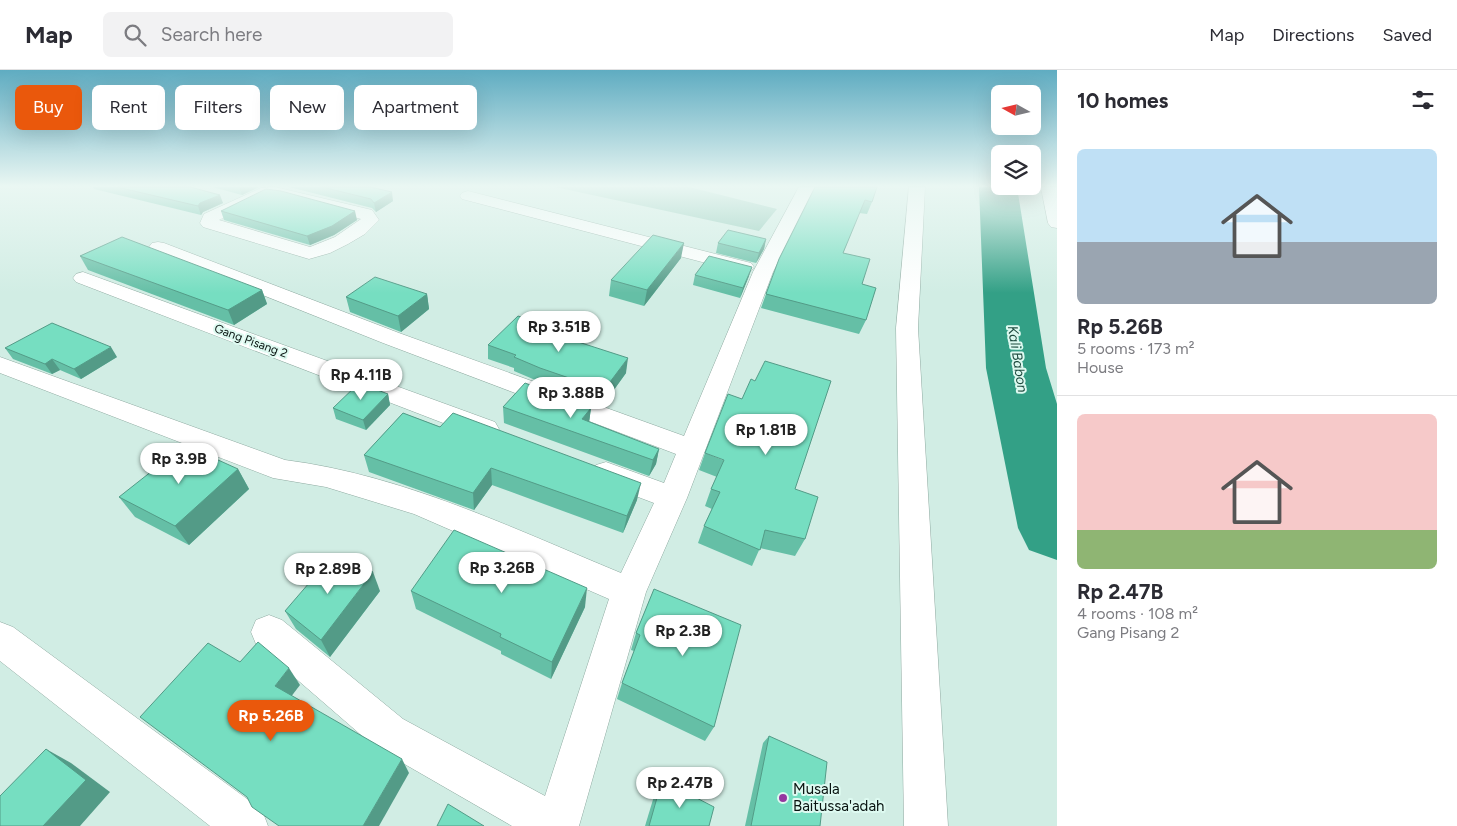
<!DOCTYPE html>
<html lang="en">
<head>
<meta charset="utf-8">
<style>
	:root { --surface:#fff; --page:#f2f2f3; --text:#2b2b33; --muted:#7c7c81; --line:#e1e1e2; --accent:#ea580c }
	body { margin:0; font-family:Figtree,sans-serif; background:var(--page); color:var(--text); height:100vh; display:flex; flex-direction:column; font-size:19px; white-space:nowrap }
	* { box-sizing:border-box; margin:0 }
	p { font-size:16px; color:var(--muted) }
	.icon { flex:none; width:28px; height:28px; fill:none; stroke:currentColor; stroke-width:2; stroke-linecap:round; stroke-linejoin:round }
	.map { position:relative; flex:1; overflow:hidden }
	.side { display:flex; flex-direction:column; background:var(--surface); width:400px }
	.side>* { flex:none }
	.hud { position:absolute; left:15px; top:15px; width:475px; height:45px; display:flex; gap:10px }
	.needle { width:32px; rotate:278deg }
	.buttons { position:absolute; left:991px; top:15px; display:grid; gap:10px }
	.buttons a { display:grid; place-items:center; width:50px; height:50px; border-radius:8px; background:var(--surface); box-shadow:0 5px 20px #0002; font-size:25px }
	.price { position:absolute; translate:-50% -42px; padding:0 11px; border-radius:18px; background:#fff; color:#222; font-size:16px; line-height:32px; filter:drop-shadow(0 1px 2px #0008) }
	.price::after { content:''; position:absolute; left:50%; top:30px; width:15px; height:11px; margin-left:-8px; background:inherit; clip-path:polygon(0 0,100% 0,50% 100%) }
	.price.selected { background:var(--accent); color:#fff }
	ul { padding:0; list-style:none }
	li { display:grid; align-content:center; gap:10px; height:265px; padding:0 20px }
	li+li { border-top:1px solid var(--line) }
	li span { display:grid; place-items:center; height:155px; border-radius:8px; color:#555 }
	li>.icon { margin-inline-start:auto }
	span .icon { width:90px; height:90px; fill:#fffc; stroke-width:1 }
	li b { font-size:21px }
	h2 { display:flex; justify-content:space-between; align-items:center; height:60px; padding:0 20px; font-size:21px }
	.tag { padding:0 18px; border-radius:8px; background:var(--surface); box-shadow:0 5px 20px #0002; font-size:18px; line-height:45px }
	.tag.selected { background:var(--accent); color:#fff }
	header { display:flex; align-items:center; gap:30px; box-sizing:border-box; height:70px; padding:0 25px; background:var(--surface); border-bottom:1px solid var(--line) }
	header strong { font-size:24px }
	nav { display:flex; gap:28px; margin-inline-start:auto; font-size:18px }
	.search { width:350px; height:45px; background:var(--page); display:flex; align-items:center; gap:12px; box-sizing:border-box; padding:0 18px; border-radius:8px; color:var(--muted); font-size:19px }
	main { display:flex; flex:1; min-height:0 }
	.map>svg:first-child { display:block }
	.green { fill:#8dc8b6 }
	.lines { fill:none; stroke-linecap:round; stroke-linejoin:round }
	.river { fill:#33a086; fill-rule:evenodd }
	.minor-casing { stroke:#8faaa1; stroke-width:1 }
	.tertiary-casing { stroke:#8faaa1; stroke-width:1 }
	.minor { fill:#fff; fill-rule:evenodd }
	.tertiary { fill:#fff; fill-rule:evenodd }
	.wall { fill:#65bfa6 }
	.shaded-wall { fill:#539b87 }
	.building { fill:#76dec1; stroke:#539b87 }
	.poi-dot { fill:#9537a0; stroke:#defaf1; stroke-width:2 }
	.labels { text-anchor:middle; stroke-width:4; stroke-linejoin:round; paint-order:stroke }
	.street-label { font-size:12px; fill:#091310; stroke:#defaf1 }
	.water-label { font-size:14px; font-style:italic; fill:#1e4b3f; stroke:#defaf1 }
	.near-poi-label { font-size:15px; fill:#091310; stroke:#defaf1; text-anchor:start }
</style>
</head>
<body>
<header>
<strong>Map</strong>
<div class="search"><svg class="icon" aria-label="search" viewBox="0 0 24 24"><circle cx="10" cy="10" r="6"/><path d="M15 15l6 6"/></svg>Search here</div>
<nav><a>Map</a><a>Directions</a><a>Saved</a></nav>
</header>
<main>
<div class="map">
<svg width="1057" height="756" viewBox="0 0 1057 756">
	<rect width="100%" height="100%" fill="#d1ede4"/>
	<!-- green -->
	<polygon class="green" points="555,117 689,117 777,139 759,161"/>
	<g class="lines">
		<!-- river -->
		<polygon class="river" points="979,117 1017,117 1046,298 1057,334 1057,490 1029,480 1018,458 986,298"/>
		<defs>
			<g id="minor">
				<path d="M 275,117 L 372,140 L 379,150 L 365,164 L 348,174 L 330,183 L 309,189 L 203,157 L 200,153 L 204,144 L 261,118 ZM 269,126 L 284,128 L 361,149 L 335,167 L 310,177 L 219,150 Z"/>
				<path d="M 799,117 L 815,117 L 773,202 L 687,428 L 646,522 L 579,756 L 512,756 L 375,677 L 256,574 L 251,562 L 256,550 L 269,545 L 282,550 L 403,649 L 545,726 L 609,529 L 414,444 L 326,417 L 273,408 L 0,303 L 0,287 L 285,390 C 403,405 512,458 621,503 L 654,433 L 596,411 L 592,403 L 596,395 L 606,392 L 664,413 L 676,384 L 383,273 L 152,181 L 149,177 L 152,173 L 158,172 L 164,173 L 399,263 L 684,366 L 753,202 Z"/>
				<polygon points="909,117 925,117 918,258 948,756 904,756 896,258"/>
				<polygon points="468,121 751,193 754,197 751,201 744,203 462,129 460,126 462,123"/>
				<polygon points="83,202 495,352 499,359 495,366 486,368 477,366 76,212 73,208 76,204"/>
				<polygon points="0,552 13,557 262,740 268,756 210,756 0,591"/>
			</g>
			<polygon id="tertiary" points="1041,117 1057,117 1057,158 1051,157 1048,153"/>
		</defs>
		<!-- minor casing -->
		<use href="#minor" class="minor-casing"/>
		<!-- tertiary casing -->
		<use href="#tertiary" class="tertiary-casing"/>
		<!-- minor -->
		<use href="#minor" class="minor"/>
		<!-- tertiary -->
		<use href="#tertiary" class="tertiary"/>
	</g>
	<!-- wall -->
	<g class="wall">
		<polygon points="93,117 190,117 223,133 203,142 201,145 94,119"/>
		<polygon points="212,117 259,117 242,125"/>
		<polygon points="289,117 370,117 393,131 376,142 372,138"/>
		<polygon points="815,117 872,132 867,144 859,143 843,183 862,214 866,250 859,264 761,238 766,224"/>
		<polygon points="221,141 357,150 334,165 310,175 224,150"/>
		<polygon points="766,169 764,179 756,193 716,183 718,173"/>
		<polygon points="80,186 262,220 267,234 234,255 88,200"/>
		<polygon points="681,188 644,236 609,226 611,210"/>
		<polygon points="695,205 749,206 740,228 693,215"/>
		<polygon points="427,224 429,239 401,262 350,242 346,227"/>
		<polygon points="573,264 573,270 626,303 603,335 540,312 514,301 514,298 488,289 488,275"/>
		<polygon points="5,278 117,287 81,309 60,300 52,304 13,289"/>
		<polygon points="388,324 390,335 366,360 336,349 333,338"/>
		<polygon points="503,337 591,338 589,352 659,379 656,394 649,406 504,353"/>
		<polygon points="403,343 637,430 623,463 492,415 474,440 369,402 364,385"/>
		<polygon points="705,383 795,419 805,469 795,486 760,478 752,496 698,473 704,456 712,439 705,436 711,419 717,407 699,400"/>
		<polygon points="238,399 249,419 189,475 135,447 119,427"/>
		<polygon points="654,519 714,657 705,671 617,629 622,613 634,581 631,580 636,563"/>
		<polygon points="380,521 330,587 296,559 285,541"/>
		<polygon points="411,521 585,537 551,609 501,584 501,581 416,539"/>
		<polygon points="769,666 820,756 745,756 763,673"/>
		<polygon points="662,710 709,756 645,756 655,723"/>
	</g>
	<!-- shaded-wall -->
	<g class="shaded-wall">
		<polygon points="239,117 259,117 242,125"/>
		<polygon points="392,122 393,131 376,142 374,133"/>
		<polygon points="220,125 223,133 203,142 201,145 198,136 200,133"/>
		<polygon points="355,141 357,150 334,165 310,175 307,166"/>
		<polygon points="766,169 764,179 756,193 759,183"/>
		<polygon points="684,173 681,188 644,236 647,220"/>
		<polygon points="752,197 749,206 740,228 743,218"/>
		<polygon points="262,220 267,234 234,255 228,240"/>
		<polygon points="427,224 429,239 401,262 398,246"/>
		<polygon points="573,264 573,278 569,269"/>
		<polygon points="111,277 117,287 81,309 74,299"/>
		<polygon points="628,288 626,303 603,335 604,320"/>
		<polygon points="52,289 60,300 52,304 45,294"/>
		<polygon points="388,324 390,335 366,360 363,350"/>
		<polygon points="591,338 589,353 582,349"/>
		<polygon points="659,379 656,394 649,406 653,390"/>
		<polygon points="491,398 492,415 474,440 473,423"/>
		<polygon points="238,399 249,419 189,475 175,456"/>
		<polygon points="641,413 637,430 623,463 627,446"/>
		<polygon points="373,502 380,521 330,587 321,570"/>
		<polygon points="587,518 585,537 551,609 552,592"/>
		<polygon points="289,598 300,615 287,632 275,616"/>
		<polygon points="46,679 71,693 110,722 80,756 43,756"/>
		<polygon points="402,689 409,703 379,756 363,756"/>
	</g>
	<!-- building -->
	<g class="building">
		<polygon points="117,117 190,117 220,125 200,133 198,136"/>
		<polygon points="322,117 370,117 392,122 374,133 371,129"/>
		<polygon points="815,117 877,117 872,132 865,130 843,183 870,189 862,214 876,218 866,250 766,224 779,189"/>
		<polygon points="266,119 281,121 355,141 332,156 307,166 221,141"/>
		<polygon points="728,160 766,169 759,183 718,173"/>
		<polygon points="653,165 684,173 647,220 611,210"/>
		<polygon points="122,167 262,220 228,240 80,186"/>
		<polygon points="709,186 752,197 743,218 695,205"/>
		<polygon points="375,207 427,224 398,246 346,227"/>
		<polygon points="518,246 573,264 569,269 628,288 604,320 540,298 514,287 516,285 488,275"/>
		<polygon points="52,253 111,277 74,299 52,289 45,294 5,278"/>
		<polygon points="765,291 831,311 795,419 818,427 805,469 765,460 760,480 704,456 720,422 711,419 724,390 705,383 728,324 742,329 751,309 755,311"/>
		<polygon points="359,313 388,324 363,350 333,338"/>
		<polygon points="525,313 591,338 582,349 659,379 653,390 503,337"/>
		<polygon points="403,343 440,357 453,343 641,413 627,446 491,398 473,423 364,385"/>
		<polygon points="185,375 238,399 175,456 119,427"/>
		<polygon points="454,460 587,518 552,592 500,567 501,564 411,521"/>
		<polygon points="334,484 373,502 321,570 285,541"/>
		<polygon points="654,519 741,555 714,657 622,613 640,565 636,563"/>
		<polygon points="258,572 289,598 275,616 402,689 363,756 279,756 252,737 247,727 140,647 208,573 240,592"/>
		<polygon points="769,666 827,692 820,756 751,756"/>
		<polygon points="46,679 86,710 43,756 0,756 0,726"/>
		<polygon points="662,710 714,737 709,756 649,756"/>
		<polygon points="448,734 484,756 437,756"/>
	</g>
	<!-- sky -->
	<linearGradient id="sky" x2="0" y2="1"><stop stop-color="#5facc1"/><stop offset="0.52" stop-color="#eaf7f3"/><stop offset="1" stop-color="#eaf7f3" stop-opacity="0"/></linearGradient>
	<rect width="1057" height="223" fill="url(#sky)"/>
	<!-- markers -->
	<circle class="poi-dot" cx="783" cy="728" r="5"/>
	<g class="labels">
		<!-- street labels -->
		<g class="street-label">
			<text transform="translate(251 271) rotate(20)" y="4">Gang Pisang 2</text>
		</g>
		<!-- water labels -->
		<g class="water-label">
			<text transform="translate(1018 289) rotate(81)" y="5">Kali Babon</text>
		</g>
		<!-- near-poi labels -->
		<g class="near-poi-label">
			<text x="793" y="724">Musala<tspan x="793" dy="17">Baitussa'adah</tspan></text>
		</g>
	</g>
</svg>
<div class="buttons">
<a><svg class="needle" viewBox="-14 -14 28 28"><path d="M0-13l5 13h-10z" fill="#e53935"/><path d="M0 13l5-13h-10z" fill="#7c7c81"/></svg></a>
<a><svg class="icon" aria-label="layers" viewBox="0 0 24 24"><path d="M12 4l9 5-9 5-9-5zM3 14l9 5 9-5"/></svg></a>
</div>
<b class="price" style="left:559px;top:283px">Rp 3.51B</b>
<b class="price" style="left:361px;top:331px">Rp 4.11B</b>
<b class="price" style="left:571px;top:349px">Rp 3.88B</b>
<b class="price" style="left:766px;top:386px">Rp 1.81B</b>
<b class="price" style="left:179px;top:415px">Rp 3.9B</b>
<b class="price" style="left:502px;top:524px">Rp 3.26B</b>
<b class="price" style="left:328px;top:525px">Rp 2.89B</b>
<b class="price" style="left:683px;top:587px">Rp 2.3B</b>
<b class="price selected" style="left:271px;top:672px">Rp 5.26B</b>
<b class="price" style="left:680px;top:739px">Rp 2.47B</b>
<div class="hud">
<a class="tag selected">Buy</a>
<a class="tag">Rent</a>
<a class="tag">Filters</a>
<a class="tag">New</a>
<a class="tag">Apartment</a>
</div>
</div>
<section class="side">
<h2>10 homes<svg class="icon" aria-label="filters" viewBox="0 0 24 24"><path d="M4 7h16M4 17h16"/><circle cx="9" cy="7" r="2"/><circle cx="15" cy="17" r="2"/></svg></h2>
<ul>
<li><span style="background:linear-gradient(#bfe0f5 60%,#9aa5b1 0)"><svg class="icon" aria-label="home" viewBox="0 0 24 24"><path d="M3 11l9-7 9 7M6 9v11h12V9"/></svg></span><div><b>Rp 5.26B</b><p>5 rooms · 173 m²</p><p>House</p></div></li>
<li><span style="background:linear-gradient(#f6c9c9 75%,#8fb573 0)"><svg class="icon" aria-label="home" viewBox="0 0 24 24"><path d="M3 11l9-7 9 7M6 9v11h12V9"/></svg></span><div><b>Rp 2.47B</b><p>4 rooms · 108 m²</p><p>Gang Pisang 2</p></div></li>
</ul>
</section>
</main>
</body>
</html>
